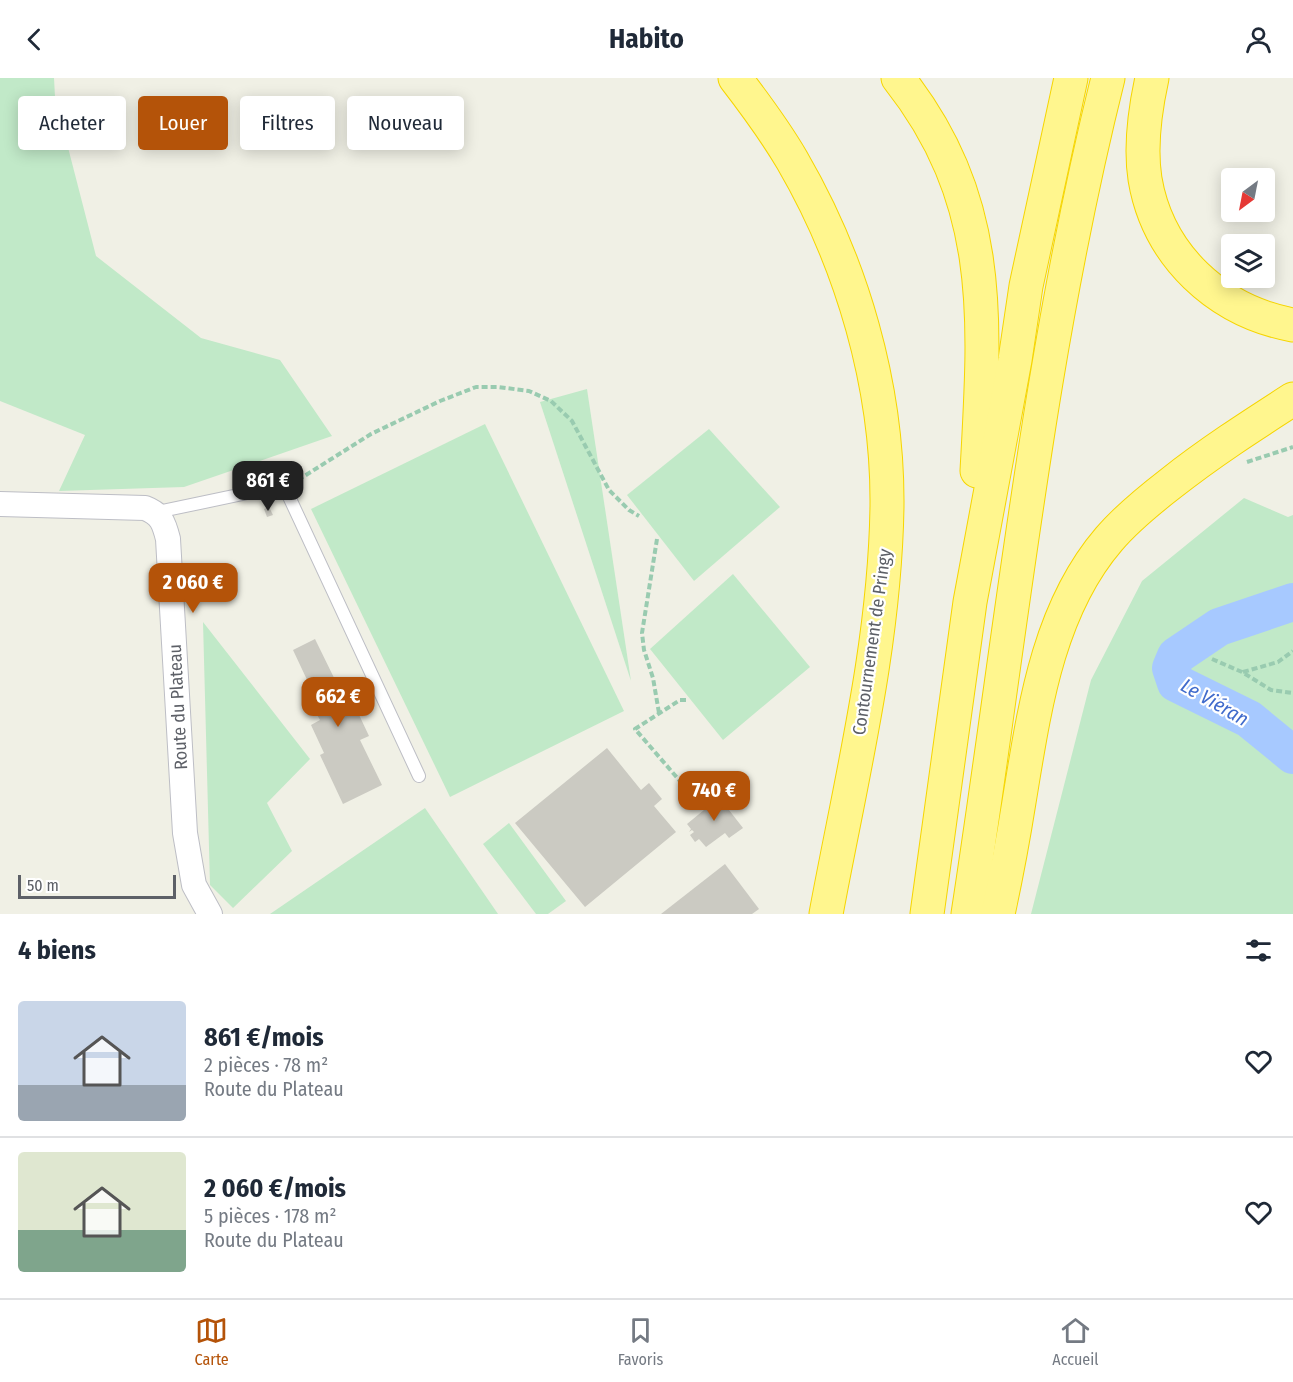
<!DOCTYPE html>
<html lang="fr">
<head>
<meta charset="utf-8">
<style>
	:root { --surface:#fff; --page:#f6f6f7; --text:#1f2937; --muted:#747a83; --line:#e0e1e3; --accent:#b45309 }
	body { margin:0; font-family:"Fira Sans Condensed",sans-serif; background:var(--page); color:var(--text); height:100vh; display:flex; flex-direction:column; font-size:22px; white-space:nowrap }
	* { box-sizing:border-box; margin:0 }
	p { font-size:20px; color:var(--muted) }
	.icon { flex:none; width:33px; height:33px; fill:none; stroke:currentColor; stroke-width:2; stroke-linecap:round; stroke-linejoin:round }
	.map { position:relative; height:836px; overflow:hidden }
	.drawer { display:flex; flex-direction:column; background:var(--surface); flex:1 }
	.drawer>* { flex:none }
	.guide { position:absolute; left:18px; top:18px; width:600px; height:54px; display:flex; gap:12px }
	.needle { width:39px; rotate:212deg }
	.buttons { position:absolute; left:1221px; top:90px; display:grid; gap:12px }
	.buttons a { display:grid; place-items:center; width:54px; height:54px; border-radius:6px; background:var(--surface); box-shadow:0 3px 15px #0003; font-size:30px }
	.scale { position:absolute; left:18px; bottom:15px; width:158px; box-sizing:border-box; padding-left:6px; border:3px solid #5d6067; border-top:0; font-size:16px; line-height:21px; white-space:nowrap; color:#5d6067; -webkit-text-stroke:4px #fff; paint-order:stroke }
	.price { position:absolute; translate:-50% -51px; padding:0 14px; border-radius:12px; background:var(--accent); color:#fff; font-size:20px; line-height:39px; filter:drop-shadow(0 2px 3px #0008) }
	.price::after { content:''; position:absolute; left:50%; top:36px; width:18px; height:14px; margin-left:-9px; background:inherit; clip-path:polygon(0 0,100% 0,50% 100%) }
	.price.current { background:#222; color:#fff }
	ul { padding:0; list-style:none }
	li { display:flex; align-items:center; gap:18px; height:150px; padding:0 18px }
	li+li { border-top:2px solid var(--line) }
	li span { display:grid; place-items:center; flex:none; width:168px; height:120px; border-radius:6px; color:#555 }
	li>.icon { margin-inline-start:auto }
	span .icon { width:72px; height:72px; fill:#fffc; stroke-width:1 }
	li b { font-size:26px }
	h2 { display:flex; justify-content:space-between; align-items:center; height:72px; padding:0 18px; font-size:26px }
	.tag { padding:0 21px; border-radius:6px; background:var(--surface); box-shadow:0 3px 15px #0003; font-size:21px; line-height:54px }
	.tag.current { background:var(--accent); color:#fff }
	header { display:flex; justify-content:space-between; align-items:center; height:78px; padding:0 18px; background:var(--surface); font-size:27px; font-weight:700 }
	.tabs { display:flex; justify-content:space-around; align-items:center; height:84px; border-top:2px solid var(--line); background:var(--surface); font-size:16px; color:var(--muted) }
	.tabs a { display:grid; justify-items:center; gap:3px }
	.tabs .current { color:var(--accent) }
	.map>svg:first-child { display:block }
	.green { fill:#c1e9c8 }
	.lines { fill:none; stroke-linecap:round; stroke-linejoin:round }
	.river { stroke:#a7c9ff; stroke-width:38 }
	.building { fill:#cbcac2 }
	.lane-casing { stroke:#bdbec5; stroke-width:14 }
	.street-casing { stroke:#bdbec5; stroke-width:26 }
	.highway-casing { stroke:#f6d500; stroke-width:35 }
	.path { stroke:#99cbb0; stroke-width:4; stroke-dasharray:6 3; stroke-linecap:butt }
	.lane { stroke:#fff; stroke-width:12 }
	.street { stroke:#fff; stroke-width:24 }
	.highway { stroke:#fff68e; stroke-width:33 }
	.labels { text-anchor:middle; stroke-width:4.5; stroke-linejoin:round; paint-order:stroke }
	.street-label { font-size:18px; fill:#5d6067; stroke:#fff }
	.water-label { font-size:20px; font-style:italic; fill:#406bcc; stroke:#fff }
</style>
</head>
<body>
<header><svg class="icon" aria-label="back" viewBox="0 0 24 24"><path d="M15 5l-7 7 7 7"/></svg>Habito<svg class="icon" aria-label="person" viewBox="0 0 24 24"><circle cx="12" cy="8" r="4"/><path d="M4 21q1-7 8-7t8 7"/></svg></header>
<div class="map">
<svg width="1293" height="836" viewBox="0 0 1293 836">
	<rect width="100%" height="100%" fill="#f0f0e5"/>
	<!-- green -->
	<g class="green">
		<polygon points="0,0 54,0 55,19 96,178 201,260 280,282 332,358 184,409 59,413 85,357 0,323"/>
		<polygon points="587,311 631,603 540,324"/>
		<polygon points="485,346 624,633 450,719 311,431"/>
		<polygon points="709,351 780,429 694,503 627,417"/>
		<polygon points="1244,420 1288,439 1293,437 1293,836 1031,836 1091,602 1142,503"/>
		<polygon points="733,496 810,589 723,662 650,571"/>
		<polygon points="203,544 310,681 267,725 292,773 233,830 210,807"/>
		<polygon points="425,730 498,836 270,836"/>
		<polygon points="509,745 566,823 548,836 536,836 483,766"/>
	</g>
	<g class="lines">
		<!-- river -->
		<polyline class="river" points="1293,524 1219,549 1176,578 1171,590 1176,605 1249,641 1293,677"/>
	</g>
	<!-- building -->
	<g class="building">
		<polygon points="269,429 273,437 267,439 264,431"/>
		<polygon points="315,561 339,610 345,607 369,658 360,662 382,707 343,726 320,677 324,675 311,647 320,642 310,624 316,621 293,572"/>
		<polygon points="607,670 641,712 649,705 662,721 654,728 676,754 585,829 515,745"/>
		<polygon points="715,714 743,750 729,760 725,755 706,769 699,761 695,764 690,757 694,754 692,752 689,754 691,751 687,746 710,727 706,721"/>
		<polygon points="725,786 759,831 752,836 661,836"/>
	</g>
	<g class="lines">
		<defs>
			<polyline id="lane" points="157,434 257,413 285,410 419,698"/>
			<path id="street" d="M 0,426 L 145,430 C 161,436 164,445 168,461 L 185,755 L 194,807 L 210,836"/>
			<g id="highway">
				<path d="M 735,0 C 755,26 775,53 792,82 C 852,185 888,308 887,428 C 885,566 851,701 826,836"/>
				<path d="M 898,0 C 996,124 985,244 977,393"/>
				<path d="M 1152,0 C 1145,32 1140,69 1145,101 C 1158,178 1218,233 1293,247"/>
				<polyline points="927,836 970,524 1015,282 1026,208 1071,0"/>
				<path d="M 968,836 C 1011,557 1039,275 1108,0"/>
				<path d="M 998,836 C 1006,799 1013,762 1019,724 C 1034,634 1047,533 1109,461 C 1127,440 1148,423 1170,406 C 1209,375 1251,348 1293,321"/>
			</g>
		</defs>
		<!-- lane casing -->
		<use href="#lane" class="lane-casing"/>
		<!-- street casing -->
		<use href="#street" class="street-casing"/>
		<!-- highway casing -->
		<use href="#highway" class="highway-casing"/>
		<!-- path -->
		<g class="path">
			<polyline points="1247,384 1293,369"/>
			<polyline points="298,402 371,356 440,323 476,309 498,309 529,313 551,323 572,343 609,412 629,432 639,438"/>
			<polyline points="657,461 642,555 644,572 653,600 659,635"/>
			<polyline points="1212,581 1242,594 1271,612 1293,615"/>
			<polyline points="1243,594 1278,584 1293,573"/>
			<polyline points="686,622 680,622 635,651 686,710"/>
		</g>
		<!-- lane -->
		<use href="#lane" class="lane"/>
		<!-- street -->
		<use href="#street" class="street"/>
		<!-- highway -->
		<use href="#highway" class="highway"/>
	</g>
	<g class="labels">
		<!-- street labels -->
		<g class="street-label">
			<text transform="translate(872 564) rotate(-82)" y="6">Contournement de Pringy</text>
			<text transform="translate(178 629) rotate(-93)" y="6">Route du Plateau</text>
		</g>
		<!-- water labels -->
		<g class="water-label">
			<text transform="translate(1215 624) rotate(30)" y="7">Le Viéran</text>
		</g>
	</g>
</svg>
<div class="buttons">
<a><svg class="needle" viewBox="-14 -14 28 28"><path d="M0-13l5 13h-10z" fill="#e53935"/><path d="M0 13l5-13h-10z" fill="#747a83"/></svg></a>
<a><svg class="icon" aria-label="layers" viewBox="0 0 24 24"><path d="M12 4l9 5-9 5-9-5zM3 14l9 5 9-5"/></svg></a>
</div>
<div class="scale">50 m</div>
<b class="price current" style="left:268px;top:434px">861 €</b>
<b class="price" style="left:193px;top:536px">2 060 €</b>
<b class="price" style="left:338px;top:650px">662 €</b>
<b class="price" style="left:714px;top:744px">740 €</b>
<div class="guide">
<a class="tag">Acheter</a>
<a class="tag current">Louer</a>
<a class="tag">Filtres</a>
<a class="tag">Nouveau</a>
</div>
</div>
<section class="drawer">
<h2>4 biens<svg class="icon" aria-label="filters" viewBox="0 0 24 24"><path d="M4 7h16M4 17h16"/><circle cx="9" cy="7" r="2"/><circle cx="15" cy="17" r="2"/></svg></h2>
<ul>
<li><span style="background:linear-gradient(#c9d6e8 70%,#9aa5b1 0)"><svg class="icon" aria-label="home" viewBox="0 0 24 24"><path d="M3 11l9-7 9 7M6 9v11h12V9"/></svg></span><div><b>861 €/mois</b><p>2 pièces · 78 m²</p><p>Route du Plateau</p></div><svg class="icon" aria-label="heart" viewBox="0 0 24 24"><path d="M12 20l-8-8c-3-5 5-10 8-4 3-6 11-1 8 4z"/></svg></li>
<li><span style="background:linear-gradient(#dfe7d0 65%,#7fa58c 0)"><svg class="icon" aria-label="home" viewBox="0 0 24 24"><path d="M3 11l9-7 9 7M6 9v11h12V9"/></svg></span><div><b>2 060 €/mois</b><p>5 pièces · 178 m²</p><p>Route du Plateau</p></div><svg class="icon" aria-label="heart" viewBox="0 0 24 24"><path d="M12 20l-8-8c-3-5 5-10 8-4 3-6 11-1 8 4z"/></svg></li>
</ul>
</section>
<nav class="tabs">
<a class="current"><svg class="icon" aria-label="map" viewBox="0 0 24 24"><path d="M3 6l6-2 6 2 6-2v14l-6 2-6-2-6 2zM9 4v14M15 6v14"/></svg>Carte</a>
<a><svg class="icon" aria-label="saved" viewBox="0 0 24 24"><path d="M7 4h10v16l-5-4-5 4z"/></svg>Favoris</a>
<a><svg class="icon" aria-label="home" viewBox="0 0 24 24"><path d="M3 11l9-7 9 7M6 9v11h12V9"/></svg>Accueil</a>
</nav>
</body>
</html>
